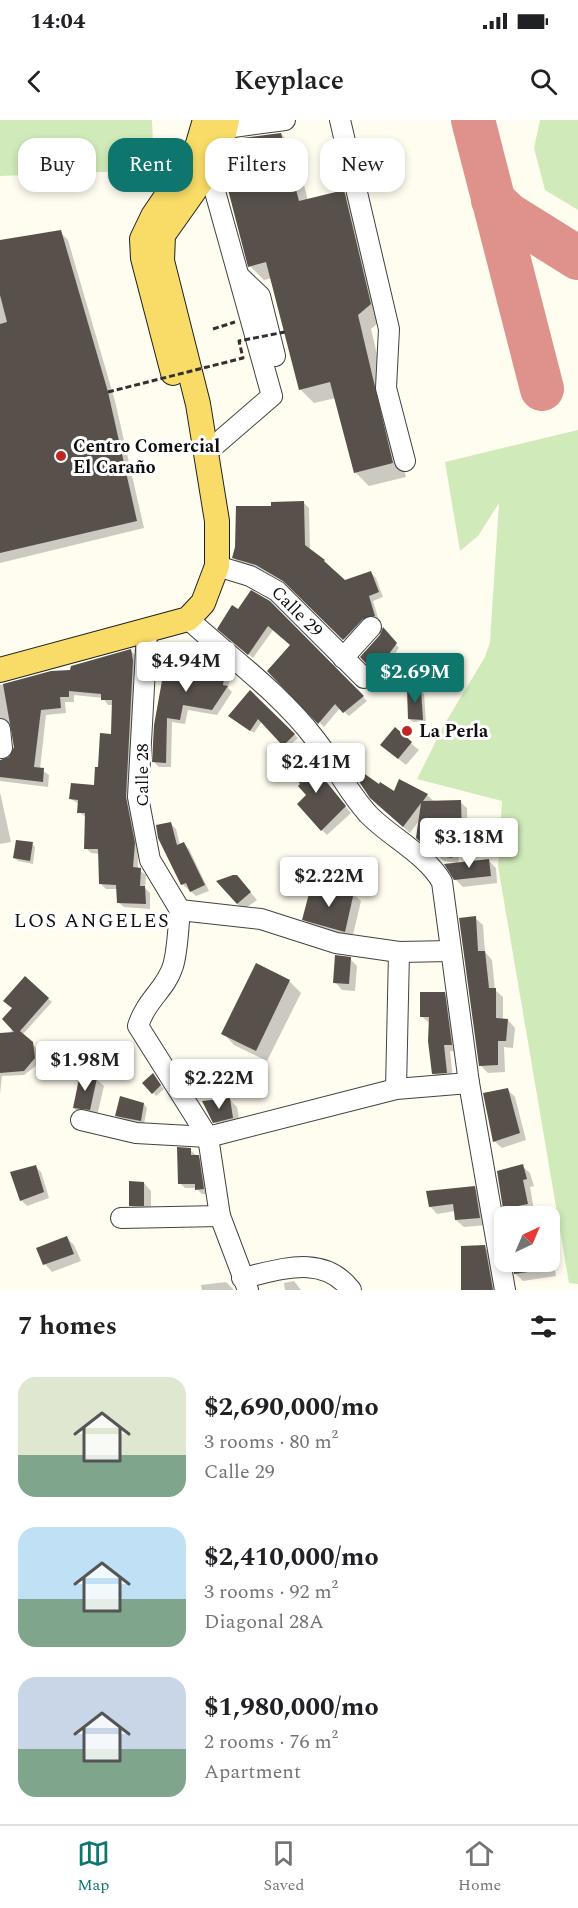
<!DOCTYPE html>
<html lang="en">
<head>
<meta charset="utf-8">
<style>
	:root { --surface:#fff; --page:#f2f2f2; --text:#202124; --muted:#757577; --line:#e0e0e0; --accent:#0f766e }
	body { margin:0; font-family:Spectral,serif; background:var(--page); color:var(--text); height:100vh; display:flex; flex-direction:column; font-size:22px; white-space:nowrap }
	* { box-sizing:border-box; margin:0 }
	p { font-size:20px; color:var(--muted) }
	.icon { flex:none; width:33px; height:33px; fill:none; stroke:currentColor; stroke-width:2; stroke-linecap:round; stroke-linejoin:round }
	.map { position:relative; height:1170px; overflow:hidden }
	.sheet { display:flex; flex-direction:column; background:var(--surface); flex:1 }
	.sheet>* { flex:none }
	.banner { position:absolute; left:18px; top:18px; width:543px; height:54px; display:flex; gap:12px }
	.needle { width:39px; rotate:44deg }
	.buttons { position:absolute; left:494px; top:1086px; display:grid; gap:12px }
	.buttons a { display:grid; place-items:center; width:66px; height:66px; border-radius:12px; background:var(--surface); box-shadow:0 3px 9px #0003; font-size:30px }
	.price { position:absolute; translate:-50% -51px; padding:0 14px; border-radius:6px; background:#fff; color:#222; font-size:20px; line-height:39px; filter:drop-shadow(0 2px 3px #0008) }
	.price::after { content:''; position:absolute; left:50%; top:36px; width:18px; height:14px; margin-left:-9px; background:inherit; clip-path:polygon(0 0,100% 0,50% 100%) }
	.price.on { background:var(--accent); color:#fff }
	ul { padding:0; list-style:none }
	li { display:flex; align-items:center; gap:18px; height:150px; padding:0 18px }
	li span { display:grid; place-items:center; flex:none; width:168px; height:120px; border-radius:18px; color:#555 }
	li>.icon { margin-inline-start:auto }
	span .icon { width:72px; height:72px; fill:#fffc; stroke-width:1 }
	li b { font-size:26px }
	h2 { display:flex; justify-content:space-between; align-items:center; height:72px; padding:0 18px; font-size:26px }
	.tag { padding:0 21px; border-radius:18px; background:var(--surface); box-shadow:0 3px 9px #0003; font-size:21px; line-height:54px }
	.tag.on { background:var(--accent); color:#fff }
	.status { display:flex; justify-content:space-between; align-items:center; height:42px; padding:0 30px; background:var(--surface); direction:ltr }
	.status svg { height:16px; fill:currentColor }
	header { display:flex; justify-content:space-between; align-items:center; height:78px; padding:0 18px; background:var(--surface); font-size:27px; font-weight:600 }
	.tab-bar { display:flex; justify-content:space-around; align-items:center; height:84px; border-top:2px solid var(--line); background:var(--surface); font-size:16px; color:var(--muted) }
	.tab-bar a { display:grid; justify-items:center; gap:3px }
	.tab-bar .on { color:var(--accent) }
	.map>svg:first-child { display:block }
	.green { fill:#d0eaba }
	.shadow { fill:#0003 }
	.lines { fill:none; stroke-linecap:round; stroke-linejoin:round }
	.taxiway { stroke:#df928b; stroke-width:44 }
	.building { fill:#57504b }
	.minor-casing { stroke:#424242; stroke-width:22 }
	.major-casing { stroke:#202020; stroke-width:26 }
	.path { stroke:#313131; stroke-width:3; stroke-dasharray:6 3; stroke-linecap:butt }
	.minor { stroke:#fff; stroke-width:20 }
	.major { stroke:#f8dc67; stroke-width:24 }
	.path-bridge { stroke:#313131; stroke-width:3; stroke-dasharray:6 3; stroke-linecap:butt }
	.poi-dot { fill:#bf2726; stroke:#fff; stroke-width:2 }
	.labels { text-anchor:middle; stroke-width:6; stroke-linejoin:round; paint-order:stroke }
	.poi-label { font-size:18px; font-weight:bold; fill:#0f0f0f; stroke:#fff; text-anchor:start }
	.street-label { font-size:18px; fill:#0f0f0f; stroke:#fff }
	.neighbourhood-label { font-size:20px; letter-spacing:1.5px; fill:#0f0f0f; stroke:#fff }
</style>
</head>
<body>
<div class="status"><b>14:04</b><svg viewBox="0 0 49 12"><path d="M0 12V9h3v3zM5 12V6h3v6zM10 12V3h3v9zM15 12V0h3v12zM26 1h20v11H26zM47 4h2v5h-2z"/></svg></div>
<header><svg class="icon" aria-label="back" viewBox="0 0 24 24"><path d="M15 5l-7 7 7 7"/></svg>Keyplace<svg class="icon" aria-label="search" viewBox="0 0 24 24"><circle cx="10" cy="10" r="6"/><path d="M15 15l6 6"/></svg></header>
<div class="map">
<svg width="578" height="1170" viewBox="0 0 578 1170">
	<rect width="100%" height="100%" fill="#fffdf0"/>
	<!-- green -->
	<g class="green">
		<polygon points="0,0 152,0 154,50 0,56"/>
		<polygon points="540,0 578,0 578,90 545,70 534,28"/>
		<polygon points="578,310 578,1164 569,1163 498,746 502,681 417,659 444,605 485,537 490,522 499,383 478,416 460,431 445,342"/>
	</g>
	<!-- shadow -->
	<g class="shadow">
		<polygon points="281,14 295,28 308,81 344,72 357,85 384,198 371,209 406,357 369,366 355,352 336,278 314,283 300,269 272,158 264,160 250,146 251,49"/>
		<polygon points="60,112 68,120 115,281 144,408 0,443 0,122"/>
		<polygon points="304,383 309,388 310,431 345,462 371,453 376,458 383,477 373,481 379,501 368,503 349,524 290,465 262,450 238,443 233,437 272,387"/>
		<polygon points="269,482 367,581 349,596 340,588 324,607 269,551 291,525 273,510 253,538 224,513 238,491"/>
		<polygon points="383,510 399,528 379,555 362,537"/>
		<polygon points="131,531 136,536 138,749 146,755 145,768 150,773 150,789 124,787 118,782 118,769 106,769 101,764 100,734 91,733 86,728 87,698 79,692 79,684 71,679 95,666 112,615 114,585 108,585 103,578 74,575 74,582 65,582 66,593 46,595 40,649 49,655 48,667 0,661 0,640 3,642 14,634 12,603 0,604 0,565 51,552 72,552"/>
		<polygon points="201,541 225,549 231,554 228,568 232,572 217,595 188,590 185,604 172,602 171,647 159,647 153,641 155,606"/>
		<polygon points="421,571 424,574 426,602 413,602 409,599"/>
		<polygon points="251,572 298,618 287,628 262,601 254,613 233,599"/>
		<polygon points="395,610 419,630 406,645 390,632"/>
		<polygon points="306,643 314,647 351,693 327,715 322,710"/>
		<polygon points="379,666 394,673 427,675 435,682 460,682 467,688 468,723 461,722 458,744 488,740 496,748 497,763 463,767 455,759 457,743 444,741 424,724 420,699 410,713 378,685"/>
		<polygon points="0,672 11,722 0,724"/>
		<polygon points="171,704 176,709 180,725 184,724 189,729 209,771 196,776 182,764"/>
		<polygon points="32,724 35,727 33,744 18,741 14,738"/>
		<polygon points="218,762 244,765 257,780 243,790"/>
		<polygon points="353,774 361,781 352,819 311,807 304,799 341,776"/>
		<polygon points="475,798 483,805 485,832 492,840 495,870 503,877 503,900 508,900 515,908 513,928 504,927 505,952 488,953 480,945"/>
		<polygon points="350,839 357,846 355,871 342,870 335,862"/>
		<polygon points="256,845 289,861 301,873 267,941 234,925 223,913"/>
		<polygon points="25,858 52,882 23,914 37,929 37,945 24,955 2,956 0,974 0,924 13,909 14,889"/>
		<polygon points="444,874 452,881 458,932 450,931 453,960 441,961 433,953 431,904 421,896"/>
		<polygon points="153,955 164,969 156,976 144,963"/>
		<polygon points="96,959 104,966 97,996 82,995 74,988"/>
		<polygon points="507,969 515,977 526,1020 502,1028 494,1021"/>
		<polygon points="229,979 237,987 240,1005 222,1010 215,1002"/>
		<polygon points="144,984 147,988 144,1004 120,999 117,995"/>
		<polygon points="190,1030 203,1041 208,1074 202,1074 196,1068 185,1068 180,1063"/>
		<polygon points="35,1046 41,1052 49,1078 27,1086 21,1080"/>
		<polygon points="522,1046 530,1053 534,1066 530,1067 535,1096 506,1096 498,1052"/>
		<polygon points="144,1063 151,1071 151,1092 138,1093 131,1085"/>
		<polygon points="474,1067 482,1075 487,1105 464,1107 456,1100 455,1091 437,1094 430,1086"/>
		<polygon points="549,1115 556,1156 523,1161 516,1154 514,1142 549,1142"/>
		<polygon points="67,1118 74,1125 81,1141 52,1152 45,1144 38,1129"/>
		<polygon points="484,1127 492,1134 499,1170 463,1170"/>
		<polygon points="294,1161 301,1170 285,1170 284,1163"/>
		<polygon points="226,1162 234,1170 202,1170 201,1165"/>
	</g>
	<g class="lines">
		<!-- taxiway -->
		<g class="taxiway">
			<polyline points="473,0 542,269"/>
			<polyline points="493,80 509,95 578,138"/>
		</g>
	</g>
	<!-- building -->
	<g class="building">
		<polygon points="281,13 299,81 344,70 371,184 358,195 393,343 354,353 330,262 299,270 266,142 248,147 224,54 249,48 242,18"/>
		<polygon points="61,110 108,272 137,401 0,433 0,204 7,202 0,175 0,120"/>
		<polygon points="304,381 305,425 325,440 324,441 345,460 371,451 379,472 369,476 375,496 363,499 343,520 283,461 256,445 232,438 235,427 236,386 271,386 271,382"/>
		<polygon points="251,470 270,481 364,576 343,593 335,584 318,604 267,551 290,525 268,506 248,535 217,509 232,485 238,489"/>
		<polygon points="383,507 397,523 375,553 360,537 380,515"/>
		<polygon points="131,529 133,541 126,677 135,723 133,747 141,748 140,766 145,766 146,784 117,783 116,765 99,764 98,729 84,729 85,693 77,693 78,680 69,679 71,663 94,665 95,647 98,647 100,613 111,614 112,580 101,580 101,574 69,571 69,577 60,577 61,588 41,590 34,647 44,648 43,662 0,657 0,640 9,637 14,627 3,564 51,551 70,550 71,546"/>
		<polygon points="167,533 200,539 201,534 213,536 226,548 223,565 228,566 212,590 183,585 180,600 167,598 166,643 152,642 154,605"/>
		<polygon points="407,569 421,569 423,600 408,599"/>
		<polygon points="250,570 295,614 283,626 258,599 250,611 228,596"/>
		<polygon points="395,607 412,622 398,639 380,625"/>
		<polygon points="302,636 305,641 308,639 346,686 321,711 297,684 306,675 298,666 300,664 288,647"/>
		<polygon points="352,645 379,664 380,662 394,671 399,659 428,674 423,681 461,680 462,717 455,717 452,738 436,735 416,718 421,683 403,707 370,678 350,648"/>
		<polygon points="171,702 177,725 184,722 205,765 190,772 186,763 181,765 158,718 156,705"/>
		<polygon points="16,720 33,722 30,741 13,738"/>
		<polygon points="489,739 491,756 454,760 444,744"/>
		<polygon points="233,755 237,755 251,772 237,784 216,761"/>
		<polygon points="311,766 340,774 341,769 354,772 345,812 302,800"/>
		<polygon points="476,796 478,831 485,831 489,868 496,868 496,898 508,899 506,921 498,921 498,945 479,946 459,798"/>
		<polygon points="335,835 351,837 349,864 333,863"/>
		<polygon points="256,843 290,860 256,931 221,914"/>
		<polygon points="25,856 49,878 20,911 33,922 35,938 24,951 0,953 0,913 14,912 2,899 12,888 3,881"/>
		<polygon points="420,872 445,872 452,925 444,925 447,953 432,954 428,921 429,897 420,897"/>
		<polygon points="153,953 161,965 152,974 142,963"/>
		<polygon points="80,954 97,958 90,990 73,988"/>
		<polygon points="508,968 520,1013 493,1022 483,973"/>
		<polygon points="120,976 144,983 141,1001 115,996"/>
		<polygon points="230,978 233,998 213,1003 202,981"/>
		<polygon points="177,1027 191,1028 191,1035 199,1035 204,1069 195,1070 195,1064 178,1064"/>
		<polygon points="523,1044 527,1059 523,1060 528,1084 503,1089 497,1051"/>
		<polygon points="36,1045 44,1072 20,1081 10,1052"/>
		<polygon points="129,1061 144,1062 144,1086 129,1086"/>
		<polygon points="475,1066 480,1098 455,1100 453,1084 429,1087 426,1071"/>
		<polygon points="67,1116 74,1134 43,1145 36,1128"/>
		<polygon points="485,1125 493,1170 461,1170 461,1126"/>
		<polygon points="512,1142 550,1142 550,1149 514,1154"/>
	</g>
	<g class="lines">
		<defs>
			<g id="minor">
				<polyline points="340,0 389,209 386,268 405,341"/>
				<polyline points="226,8 285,0"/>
				<polyline points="240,157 260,176 275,236"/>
				<polyline points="206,333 272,276 209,50"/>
				<path id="s1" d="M 217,446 L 250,456 L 277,471 L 364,558"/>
				<path d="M 188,499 C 230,537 280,573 315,619 C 334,643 347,671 368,694 C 390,717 426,734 442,762 L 469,963 L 505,1170"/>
				<polyline points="147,512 138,677 150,740 180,790"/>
				<polyline points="343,538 371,507"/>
				<polyline points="0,609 2,628"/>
				<path d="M 180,790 C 178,808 178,829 173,846 C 166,869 146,880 138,906 L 208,1017 L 220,1096 L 248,1170"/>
				<polyline points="180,790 261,799 336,823 399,832 451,831"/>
				<polyline points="396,969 399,832"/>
				<polyline points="81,1000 136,1013 208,1017 396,969 469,963"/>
				<polyline points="121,1098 220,1096"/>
				<path d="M 242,1158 C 280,1150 323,1133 351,1170"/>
			</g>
			<g id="major">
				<polyline points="173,253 143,138 142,119 153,96 195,34 205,0"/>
				<polyline points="0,550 188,499 203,483 217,446 217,401 198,284 162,141 163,115 209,50 220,31 227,0"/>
			</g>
		</defs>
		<!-- minor casing -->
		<use href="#minor" class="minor-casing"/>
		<!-- major casing -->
		<use href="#major" class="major-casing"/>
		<!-- path -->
		<polyline class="path" points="213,209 235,202"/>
		<!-- minor -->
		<use href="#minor" class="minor"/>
		<!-- major -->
		<use href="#major" class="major"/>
		<!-- path-bridge -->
		<polyline class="path-bridge" points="108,272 243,238 239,221 285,212"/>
	</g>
	<!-- markers -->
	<g class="poi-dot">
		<circle cx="61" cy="336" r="6"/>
		<circle cx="407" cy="611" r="6"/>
	</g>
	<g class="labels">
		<!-- poi labels -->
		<g class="poi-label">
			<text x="73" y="332">Centro Comercial<tspan x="73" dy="21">El Caraño</tspan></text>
			<text x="419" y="617">La Perla</text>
		</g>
		<!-- street labels -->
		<g class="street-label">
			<text dy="6" stroke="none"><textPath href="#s1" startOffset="94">Calle 29</textPath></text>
			<text transform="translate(142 655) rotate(-90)" y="6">Calle 28</text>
		</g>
		<!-- neighbourhood labels -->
		<g class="neighbourhood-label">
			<text x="92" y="807">LOS ANGELES</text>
		</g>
	</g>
</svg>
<div class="buttons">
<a><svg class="needle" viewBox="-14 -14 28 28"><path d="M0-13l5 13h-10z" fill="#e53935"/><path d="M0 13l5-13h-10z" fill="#757577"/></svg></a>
</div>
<b class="price" style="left:186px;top:573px">$4.94M</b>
<b class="price on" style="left:415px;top:584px">$2.69M</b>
<b class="price" style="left:316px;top:674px">$2.41M</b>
<b class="price" style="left:469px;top:749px">$3.18M</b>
<b class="price" style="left:329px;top:788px">$2.22M</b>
<b class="price" style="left:85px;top:972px">$1.98M</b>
<b class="price" style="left:219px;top:990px">$2.22M</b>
<div class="banner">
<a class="tag">Buy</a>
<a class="tag on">Rent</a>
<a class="tag">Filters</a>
<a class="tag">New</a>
</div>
</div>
<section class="sheet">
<h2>7 homes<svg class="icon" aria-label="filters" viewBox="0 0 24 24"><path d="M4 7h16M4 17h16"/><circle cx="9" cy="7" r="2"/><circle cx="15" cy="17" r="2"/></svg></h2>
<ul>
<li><span style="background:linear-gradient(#dfe7d0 65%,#7fa58c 0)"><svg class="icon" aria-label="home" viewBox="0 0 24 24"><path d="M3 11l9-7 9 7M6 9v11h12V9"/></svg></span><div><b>$2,690,000/mo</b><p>3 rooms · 80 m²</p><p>Calle 29</p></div></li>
<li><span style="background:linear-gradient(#bfe0f5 60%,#7fa58c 0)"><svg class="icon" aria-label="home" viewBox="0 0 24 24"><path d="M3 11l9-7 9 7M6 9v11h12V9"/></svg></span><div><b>$2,410,000/mo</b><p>3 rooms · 92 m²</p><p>Diagonal 28A</p></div></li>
<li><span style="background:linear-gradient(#c9d6e8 60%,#7fa58c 0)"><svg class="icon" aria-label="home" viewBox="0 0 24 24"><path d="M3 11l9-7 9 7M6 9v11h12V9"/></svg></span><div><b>$1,980,000/mo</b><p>2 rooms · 76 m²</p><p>Apartment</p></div></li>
</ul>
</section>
<nav class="tab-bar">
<a class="on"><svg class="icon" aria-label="map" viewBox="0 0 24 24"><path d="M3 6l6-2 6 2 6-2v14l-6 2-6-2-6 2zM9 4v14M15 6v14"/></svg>Map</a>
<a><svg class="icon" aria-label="saved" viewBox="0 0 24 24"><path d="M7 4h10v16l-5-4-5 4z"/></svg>Saved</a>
<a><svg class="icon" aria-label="home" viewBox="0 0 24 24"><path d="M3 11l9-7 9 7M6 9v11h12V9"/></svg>Home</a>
</nav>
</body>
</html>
